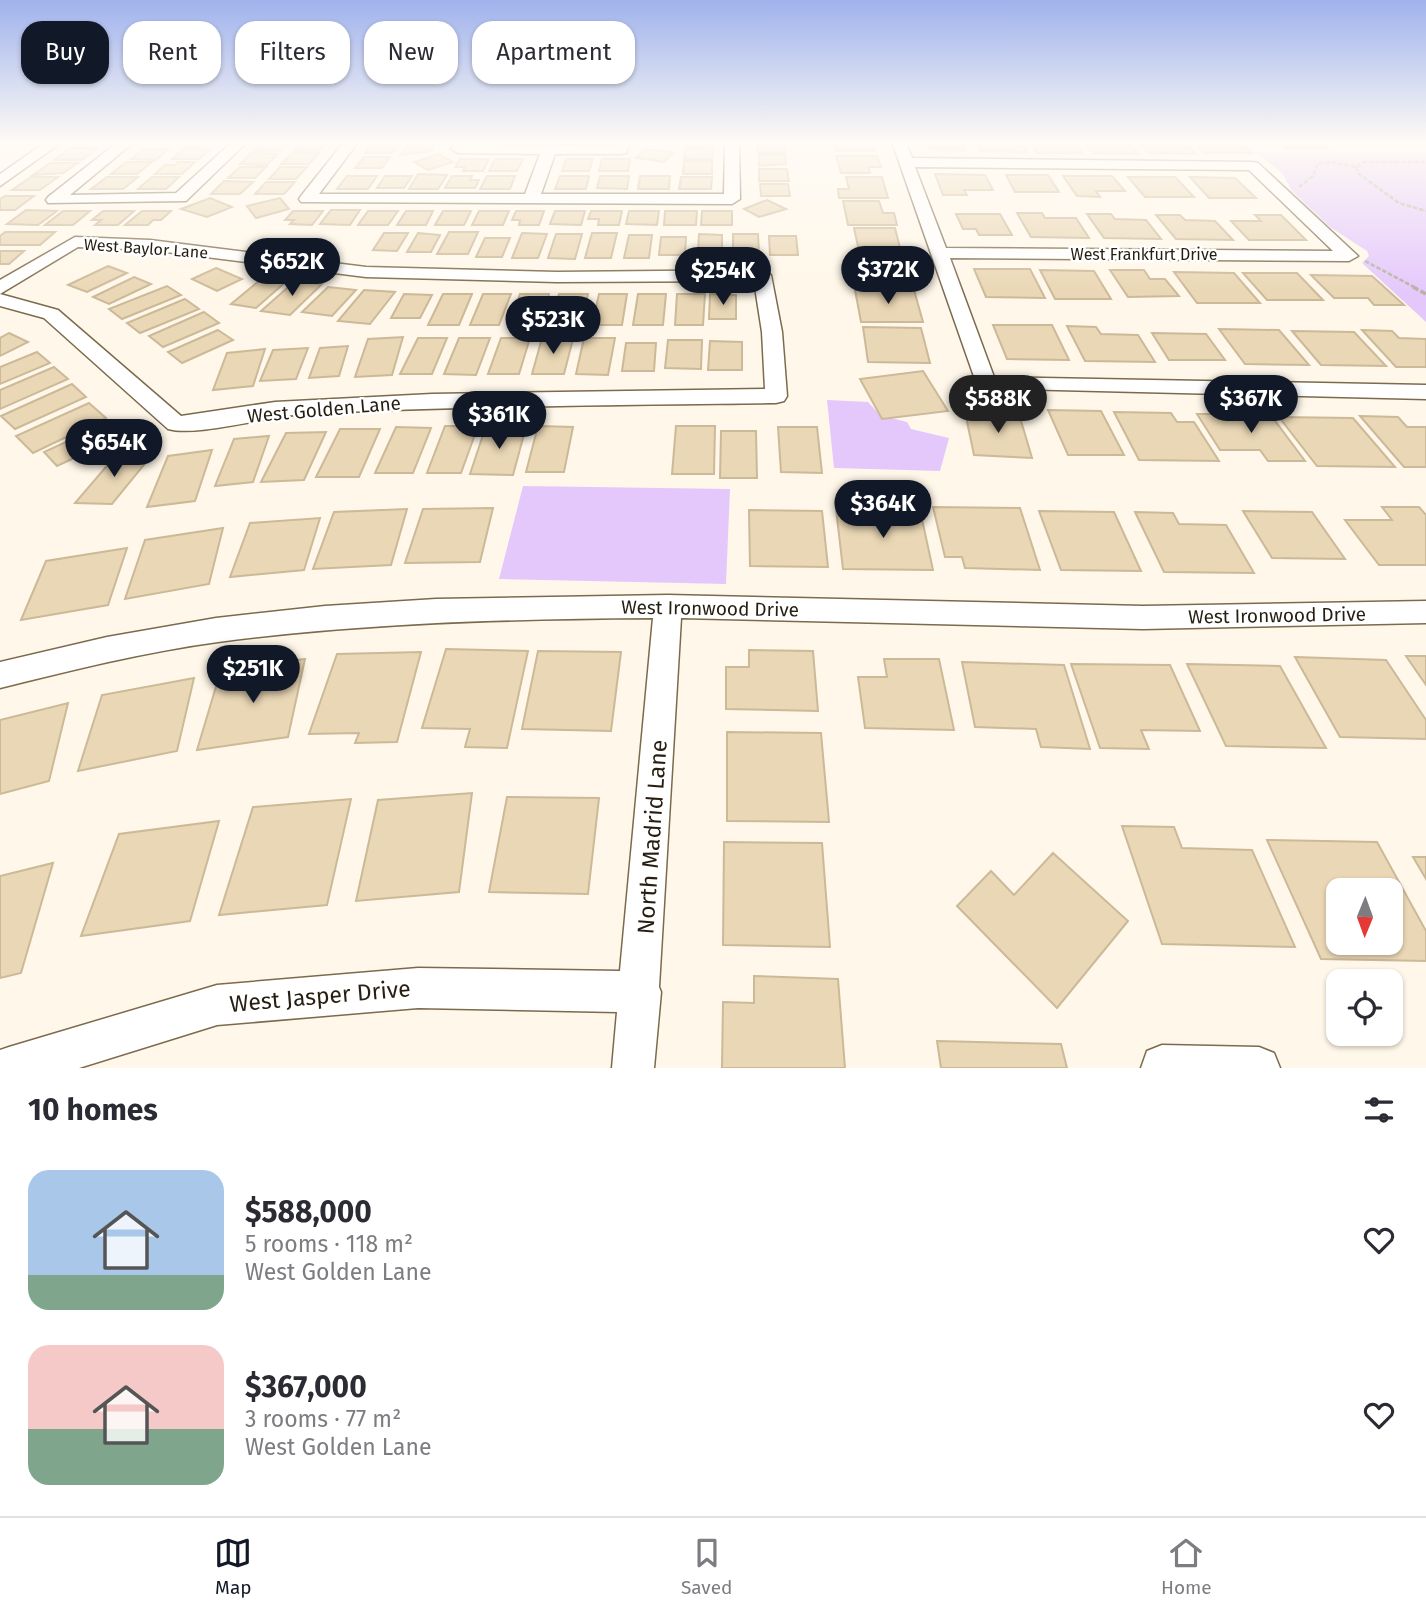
<!DOCTYPE html>
<html lang="en">
<head>
<meta charset="utf-8">
<style>
	:root { --surface:#fff; --page:#f7f7f7; --text:#2b2b33; --muted:#7c7c81; --line:#e1e1e2; --accent:#111827 }
	body { margin:0; font-family:"Fira Sans",sans-serif; background:var(--page); color:var(--text); height:100vh; display:flex; flex-direction:column; font-size:26px; white-space:nowrap }
	* { box-sizing:border-box; margin:0 }
	p { font-size:23px; color:var(--muted) }
	.icon { flex:none; width:38px; height:38px; fill:none; stroke:currentColor; stroke-width:2; stroke-linecap:round; stroke-linejoin:round }
	.map { position:relative; height:1068px; overflow:hidden }
	.details { display:flex; flex-direction:column; background:var(--surface); flex:1 }
	.details>* { flex:none }
	.hud { position:absolute; left:21px; top:21px; width:700px; height:63px; display:flex; gap:14px }
	.needle { width:46px; rotate:181deg }
	.tools { position:absolute; left:1326px; top:878px; display:grid; gap:14px }
	.tools a { display:grid; place-items:center; width:77px; height:77px; border-radius:14px; background:var(--surface); box-shadow:0 2px 5px #0004; font-size:35px }
	.price { position:absolute; translate:-50% -60px; padding:0 16px; border-radius:24px; background:var(--accent); color:#fff; font-size:23px; line-height:46px; filter:drop-shadow(0 2px 4px #0008) }
	.price::after { content:''; position:absolute; left:50%; top:42px; width:21px; height:16px; margin-left:-10px; background:inherit; clip-path:polygon(0 0,100% 0,50% 100%) }
	.price.active { background:#222; color:#fff }
	ul { padding:0; list-style:none }
	li { display:flex; align-items:center; gap:21px; height:175px; padding:0 28px }
	li span { display:grid; place-items:center; flex:none; width:196px; height:140px; border-radius:21px; color:#555 }
	li>.icon { margin-inline-start:auto }
	span .icon { width:84px; height:84px; fill:#fffc; stroke-width:1 }
	li b { font-size:30px }
	h2 { display:flex; justify-content:space-between; align-items:center; height:84px; padding:0 28px; font-size:30px }
	.tag { padding:0 24px; border-radius:21px; background:var(--surface); box-shadow:0 2px 5px #0004; font-size:24px; line-height:63px }
	.tag.active { background:var(--accent); color:#fff }
	.tab-bar { display:flex; justify-content:space-around; align-items:center; height:98px; border-top:2px solid var(--line); background:var(--surface); font-size:19px; color:var(--muted) }
	.tab-bar a { display:grid; justify-items:center; gap:4px }
	.tab-bar .active { color:var(--accent) }
	.map>svg:first-child { display:block }
	.green { fill:#e4c8fc }
	.building { fill:#ead7b5; stroke:#ccb998; stroke-width:2; fill-rule:evenodd }
	.lines { fill:none; stroke-linecap:round; stroke-linejoin:round }
	.minor-casing { stroke:#7c6a4c; stroke-width:3 }
	.path-far1 { stroke:#b9b2a4; stroke-width:2.5; stroke-dasharray:4.5 2; stroke-linecap:butt }
	.path { stroke:#b9b2a4; stroke-width:3.5; stroke-dasharray:6 2.5; stroke-linecap:butt }
	.minor { fill:#fff; fill-rule:evenodd }
	.labels { text-anchor:middle; stroke-width:5; stroke-linejoin:round; paint-order:stroke }
	.far-street-label { font-size:16px; fill:#251e11; stroke:#fff }
	.street-label { font-size:19px; fill:#251e11; stroke:#fff }
	.near-street-label { font-size:23px; fill:#251e11; stroke:#fff }
</style>
</head>
<body>
<div class="map">
<svg width="1426" height="1068" viewBox="0 0 1426 1068">
	<rect width="100%" height="100%" fill="#fff7e9"/>
	<!-- green -->
	<g class="green">
		<polygon points="470,142 614,142 613,145 468,146"/>
		<polygon points="1256,152 1426,152 1426,322 1362,263 1369,256 1367,251 1330,227 1292,191 1282,173"/>
		<polygon points="827,400 868,402 880,415 907,422 911,429 949,438 940,471 834,468"/>
		<polygon points="523,486 730,489 726,584 499,579"/>
	</g>
	<!-- building -->
	<g class="building">
		<polygon points="262,142 289,142 280,151 253,151"/>
		<polygon points="302,142 327,142 319,151 294,151"/>
		<polygon points="373,142 400,142 392,153 365,153"/>
		<polygon points="410,142 437,142 432,151 401,155"/>
		<rect x="686" y="142" width="28" height="4"/>
		<polygon points="758,142 784,143 785,153 758,153"/>
		<polygon points="834,142 872,142 875,151 835,151"/>
		<polygon points="927,142 962,142 966,150 930,149"/>
		<polygon points="975,142 1022,142 1027,152 980,151"/>
		<polygon points="1031,142 1074,142 1082,153 1037,153"/>
		<polygon points="1084,142 1128,142 1138,154 1093,153"/>
		<polygon points="1139,142 1185,142 1196,154 1149,153"/>
		<polygon points="1194,142 1241,142 1253,153 1205,153"/>
		<polygon points="1277,142 1319,142 1328,149 1285,149"/>
		<polygon points="70,148 97,148 82,160 54,160"/>
		<polygon points="184,148 210,149 199,159 172,159"/>
		<polygon points="686,148 713,149 712,160 684,159"/>
		<polygon points="144,149 169,149 156,160 131,159"/>
		<polygon points="645,149 673,153 664,162 636,158"/>
		<polygon points="251,153 278,154 267,165 240,164"/>
		<polygon points="292,153 319,153 309,164 281,164"/>
		<polygon points="439,154 453,162 428,170 414,162"/>
		<polygon points="759,155 785,155 786,164 759,166"/>
		<polygon points="836,156 877,156 881,167 868,167 870,173 841,173"/>
		<polygon points="364,157 390,157 382,168 355,168"/>
		<polygon points="460,159 489,159 483,171 463,171 465,167 455,167"/>
		<polygon points="495,159 523,159 517,171 489,171"/>
		<polygon points="566,159 593,159 589,171 562,171"/>
		<polygon points="602,159 630,159 628,171 599,171"/>
		<polygon points="684,161 712,161 712,174 683,174"/>
		<polygon points="126,162 152,162 137,174 111,174"/>
		<polygon points="178,162 195,162 182,174 155,174 165,165 175,165"/>
		<polygon points="50,163 78,163 63,173 33,175"/>
		<polygon points="240,167 266,167 255,178 228,178"/>
		<polygon points="280,167 307,167 296,179 269,179"/>
		<polygon points="759,169 787,169 789,181 759,181"/>
		<polygon points="418,174 447,175 438,189 409,189"/>
		<polygon points="935,174 985,175 993,190 964,190 967,195 943,195"/>
		<polygon points="1006,175 1048,175 1059,192 1015,192"/>
		<polygon points="347,176 377,176 368,189 337,189"/>
		<polygon points="385,176 412,176 404,188 377,188"/>
		<polygon points="452,176 472,176 470,180 479,180 475,188 445,188"/>
		<polygon points="487,176 515,176 510,189 480,189"/>
		<polygon points="560,176 589,176 586,189 555,189"/>
		<polygon points="600,176 629,176 627,189 597,188"/>
		<polygon points="640,176 670,176 669,189 638,189"/>
		<polygon points="1063,176 1112,176 1125,191 1096,191 1100,197 1077,196"/>
		<polygon points="31,177 58,177 40,190 12,190"/>
		<polygon points="107,177 138,177 123,189 91,189"/>
		<polygon points="152,177 179,177 166,189 138,189"/>
		<polygon points="681,177 712,177 711,189 679,189"/>
		<polygon points="846,177 882,177 888,198 839,198 838,189 849,189"/>
		<polygon points="1128,177 1175,177 1194,197 1145,197"/>
		<polygon points="1190,177 1235,178 1256,198 1209,198"/>
		<polygon points="224,181 253,182 240,194 211,194"/>
		<polygon points="266,182 295,182 284,194 255,194"/>
		<polygon points="760,184 788,184 790,196 761,196"/>
		<polygon points="5,196 34,196 15,210 0,210 0,199"/>
		<polygon points="210,198 232,207 207,217 181,209"/>
		<polygon points="280,198 289,209 256,218 247,206"/>
		<polygon points="767,200 786,209 759,217 744,209"/>
		<polygon points="843,201 879,201 883,213 894,213 897,225 848,225"/>
		<polygon points="26,210 57,211 38,225 7,224"/>
		<polygon points="331,210 360,210 350,225 320,224"/>
		<polygon points="63,211 90,211 73,225 45,225"/>
		<polygon points="103,211 134,211 118,225 95,225 101,220 92,220"/>
		<polygon points="142,211 171,211 161,220 153,220 148,225 125,225"/>
		<polygon points="293,211 323,211 312,225 290,224 294,220 285,220"/>
		<polygon points="368,211 398,211 388,225 358,225"/>
		<polygon points="406,211 433,211 426,225 397,225"/>
		<polygon points="443,211 471,211 464,225 435,225"/>
		<polygon points="479,211 509,211 503,225 472,225"/>
		<polygon points="516,211 544,211 539,225 519,225 520,220 512,220"/>
		<polygon points="555,211 585,211 581,225 550,224"/>
		<polygon points="591,211 622,211 619,225 598,225 599,219 588,219"/>
		<polygon points="629,211 659,211 657,225 626,224"/>
		<polygon points="665,211 697,211 696,225 664,225"/>
		<polygon points="702,211 732,211 732,225 701,225"/>
		<polygon points="1017,213 1042,213 1045,218 1076,218 1089,238 1031,237"/>
		<polygon points="956,214 1000,214 1012,235 979,235 976,229 963,229"/>
		<polygon points="1087,214 1111,214 1115,219 1146,220 1161,239 1104,238"/>
		<polygon points="1156,215 1180,215 1185,220 1215,221 1233,240 1176,239"/>
		<polygon points="1255,215 1281,215 1306,240 1249,240 1231,221 1261,221"/>
		<polygon points="854,228 895,228 901,252 859,251"/>
		<polygon points="5,232 55,232 40,245 0,245 0,236"/>
		<polygon points="449,232 478,232 468,254 437,254"/>
		<polygon points="384,233 408,233 397,251 373,250"/>
		<polygon points="418,233 440,235 431,252 407,252"/>
		<polygon points="522,233 547,234 538,258 512,258"/>
		<polygon points="592,233 617,233 611,258 585,258"/>
		<polygon points="556,234 582,234 575,259 548,258"/>
		<polygon points="699,234 722,235 722,254 698,254"/>
		<polygon points="733,234 758,234 759,252 733,252"/>
		<polygon points="629,235 652,235 649,258 624,258"/>
		<polygon points="769,236 796,236 798,255 770,255"/>
		<polygon points="661,237 686,237 685,255 659,255"/>
		<polygon points="485,238 510,238 502,257 476,257"/>
		<polygon points="0,251 24,251 9,264 0,264"/>
		<polygon points="848,258 906,259 914,285 853,285"/>
		<polygon points="108,266 127,273 87,292 68,285"/>
		<polygon points="216,268 242,279 217,291 192,279"/>
		<polygon points="974,269 1030,269 1045,298 986,297"/>
		<polygon points="1040,270 1094,271 1111,299 1055,299"/>
		<polygon points="1110,270 1144,270 1150,279 1165,279 1179,296 1128,297"/>
		<polygon points="1174,272 1234,273 1260,303 1197,303"/>
		<polygon points="1243,273 1297,273 1323,300 1267,300"/>
		<polygon points="1311,275 1372,276 1404,305 1374,305 1368,298 1334,298"/>
		<polygon points="265,276 289,279 256,308 231,304"/>
		<polygon points="134,277 151,284 109,304 93,297"/>
		<polygon points="295,281 322,284 290,315 261,311"/>
		<polygon points="167,286 181,295 122,319 109,309"/>
		<polygon points="328,287 356,290 332,316 302,312"/>
		<polygon points="364,290 395,292 370,324 338,321"/>
		<polygon points="855,290 914,290 923,322 861,322"/>
		<polygon points="404,294 432,295 420,318 391,318"/>
		<polygon points="443,294 472,294 459,325 428,325"/>
		<polygon points="483,294 511,294 499,325 470,325"/>
		<polygon points="520,294 549,294 540,325 510,325"/>
		<polygon points="559,294 588,294 581,325 550,325"/>
		<polygon points="599,294 627,294 622,325 592,325"/>
		<polygon points="638,294 666,294 663,325 633,325"/>
		<polygon points="677,294 705,294 703,325 675,325"/>
		<polygon points="710,294 736,295 736,319 709,319"/>
		<polygon points="185,299 199,309 140,333 127,323"/>
		<polygon points="204,312 219,323 163,347 149,336"/>
		<polygon points="993,325 1052,325 1069,360 1007,359"/>
		<polygon points="1067,326 1096,327 1101,334 1138,335 1155,362 1085,361"/>
		<polygon points="863,327 921,328 930,363 868,362"/>
		<polygon points="1219,329 1279,330 1309,365 1245,364"/>
		<polygon points="218,330 233,340 182,363 168,352"/>
		<polygon points="1362,330 1392,331 1399,338 1426,339 1426,367 1396,367"/>
		<polygon points="1292,331 1354,332 1386,366 1321,365"/>
		<polygon points="9,333 28,342 0,356 0,338"/>
		<polygon points="1152,333 1206,334 1225,360 1169,360"/>
		<polygon points="403,337 392,375 355,377 368,339"/>
		<polygon points="418,338 447,338 432,374 400,374"/>
		<polygon points="459,338 490,338 476,375 444,374"/>
		<polygon points="501,338 530,338 519,374 488,374"/>
		<polygon points="542,338 573,339 564,374 532,374"/>
		<polygon points="584,338 615,338 608,375 576,374"/>
		<polygon points="668,340 702,340 701,369 665,368"/>
		<polygon points="710,341 742,342 742,370 708,370"/>
		<polygon points="626,343 656,343 654,371 622,371"/>
		<polygon points="348,346 339,376 309,378 320,348"/>
		<polygon points="308,348 296,379 260,381 273,350"/>
		<polygon points="265,349 253,386 213,390 227,353"/>
		<polygon points="37,352 50,363 0,384 0,367"/>
		<polygon points="54,367 68,379 0,409 0,390"/>
		<polygon points="923,371 948,411 882,419 860,379"/>
		<polygon points="72,384 86,397 15,429 1,416"/>
		<polygon points="89,403 106,418 33,453 16,436"/>
		<polygon points="1048,410 1101,411 1124,455 1068,455"/>
		<polygon points="965,412 1019,414 1032,458 974,455"/>
		<polygon points="1114,412 1171,413 1177,422 1194,422 1219,461 1139,460"/>
		<polygon points="1197,414 1270,414 1305,461 1268,461 1260,450 1220,450"/>
		<polygon points="1360,416 1398,417 1407,427 1426,427 1426,467 1404,467"/>
		<polygon points="1279,417 1353,418 1395,467 1317,466"/>
		<polygon points="103,425 117,438 57,466 44,452"/>
		<polygon points="445,426 478,426 461,473 427,473"/>
		<polygon points="486,426 526,427 513,475 470,474"/>
		<polygon points="538,426 573,427 564,472 526,472"/>
		<polygon points="676,426 715,426 714,474 672,474"/>
		<polygon points="396,427 431,428 413,473 375,473"/>
		<polygon points="778,427 817,427 822,473 781,472"/>
		<polygon points="340,429 380,429 359,477 316,477"/>
		<polygon points="721,431 756,431 757,478 720,478"/>
		<polygon points="326,432 304,480 261,482 286,433"/>
		<polygon points="269,436 253,482 215,486 234,439"/>
		<polygon points="212,450 195,501 147,507 168,456"/>
		<polygon points="117,454 152,455 112,504 75,503"/>
		<polygon points="933,507 1020,508 1040,570 965,568 962,557 945,557"/>
		<polygon points="1382,507 1419,507 1426,515 1426,565 1379,565 1345,520 1392,520"/>
		<polygon points="493,508 480,562 405,563 423,509"/>
		<polygon points="407,509 391,565 313,569 334,512"/>
		<polygon points="836,509 920,510 933,570 843,569"/>
		<polygon points="749,510 822,511 828,567 750,566"/>
		<polygon points="1039,511 1114,512 1141,571 1061,570"/>
		<polygon points="1243,511 1312,512 1345,559 1272,558"/>
		<polygon points="1135,512 1173,513 1179,524 1226,525 1254,573 1164,572"/>
		<polygon points="320,518 304,570 230,577 250,523"/>
		<polygon points="223,528 209,584 125,599 145,540"/>
		<polygon points="127,548 108,605 21,620 46,561"/>
		<polygon points="446,649 528,651 507,748 465,747 470,729 422,728"/>
		<polygon points="749,650 813,651 818,711 726,709 726,667 749,667"/>
		<polygon points="538,651 621,652 611,731 522,729"/>
		<polygon points="421,652 397,742 355,743 359,733 309,734 337,654"/>
		<polygon points="1406,656 1426,656 1426,685"/>
		<polygon points="1295,657 1386,660 1426,720 1426,739 1340,737"/>
		<polygon points="305,659 288,737 197,750 221,670"/>
		<polygon points="884,659 939,659 954,730 865,728 858,677 887,677"/>
		<polygon points="962,662 1064,665 1090,749 1041,747 1036,729 975,727"/>
		<polygon points="1071,664 1170,665 1200,731 1141,730 1149,749 1100,748"/>
		<polygon points="1187,664 1280,666 1326,748 1226,746"/>
		<polygon points="194,678 177,751 78,771 102,695"/>
		<polygon points="68,703 49,781 0,794 0,720"/>
		<polygon points="727,732 821,733 829,822 727,821"/>
		<polygon points="472,793 459,892 356,901 378,800"/>
		<polygon points="507,797 599,798 588,894 489,892"/>
		<polygon points="351,799 327,905 219,915 253,807"/>
		<polygon points="219,821 190,921 81,936 119,834"/>
		<polygon points="1122,826 1174,827 1182,848 1252,850 1295,947 1162,944"/>
		<path d="M 1267,840 L 1377,842 L 1426,931 L 1426,961 L 1321,959 ZM 1339,891 L 1391,891 L 1391,943 L 1339,943 Z"/>
		<polygon points="724,842 822,843 830,947 723,945"/>
		<polygon points="1053,853 1128,921 1057,1008 957,906 991,871 1014,895"/>
		<polygon points="1413,857 1426,857 1426,879"/>
		<polygon points="53,863 21,973 0,978 0,876"/>
		<polygon points="754,976 838,979 845,1068 722,1068 723,1002 754,1003"/>
		<polygon points="937,1041 1061,1044 1067,1068 941,1068"/>
	</g>
	<g class="lines">
		<defs>
			<g id="minor">
				<polygon points="46,142 62,142 0,186 0,174"/>
				<polygon points="118,142 134,142 70,195 176,193 232,142 247,142 186,201 48,203 46,200 48,197"/>
				<polygon points="344,142 358,142 319,194 525,194 540,154 458,153 451,149 455,142 469,142 468,145 615,146 616,142 630,142 626,153 621,154 555,154 541,194 724,194 725,142 739,142 740,199 732,204 301,202 299,199 301,196"/>
				<path d="M 892,142 L 906,142 L 912,158 L 1253,162 L 1258,163 L 1358,256 L 1349,261 L 950,258 L 994,377 L 1426,385 L 1426,399 L 978,388 ZM 915,167 L 1249,170 L 1333,251 L 946,248 Z"/>
				<path d="M 75,237 L 150,240 L 366,267 L 557,272 L 762,270 L 771,275 L 782,332 L 787,396 L 784,401 L 776,403 C 619,405 461,406 304,414 C 268,416 198,437 168,429 L 44,318 L 0,306 L 0,294 L 58,310 L 181,416 L 275,402 L 432,394 L 765,389 L 762,332 L 754,281 L 557,282 L 366,277 L 150,250 L 78,247 L 0,294 L 0,280 Z"/>
				<path d="M 668,595 L 1143,606 L 1426,601 L 1426,623 L 1143,629 L 681,618 L 659,987 L 661,992 L 654,1068 L 612,1068 L 617,1012 L 418,1008 L 217,1025 L 79,1068 L 0,1068 L 0,1050 L 9,1047 L 217,985 L 418,968 L 620,971 L 653,618 C 507,619 363,623 218,642 C 144,652 72,670 0,688 L 0,662 L 107,637 L 216,618 L 325,606 L 436,599 Z"/>
				<polygon points="1162,1045 1259,1047 1274,1053 1280,1068 1141,1068 1147,1051"/>
			</g>
		</defs>
		<!-- minor casing -->
		<use href="#minor" class="minor-casing"/>
		<!-- path-far1 -->
		<g class="path-far1">
			<polyline points="1356,167 1359,174 1399,203 1426,211"/>
			<polyline points="1299,187 1313,176 1318,163 1332,162 1356,167 1364,162 1426,162"/>
			<polyline points="1365,261 1416,288"/>
		</g>
		<!-- path -->
		<polyline class="path" points="1413,287 1426,294"/>
		<!-- minor -->
		<use href="#minor" class="minor"/>
	</g>
	<!-- sky -->
	<linearGradient id="sky" x2="0" y2="1"><stop stop-color="#9fb2ec"/><stop offset="0.49" stop-color="#fffbf5"/><stop offset="1" stop-color="#fffbf5" stop-opacity="0"/></linearGradient>
	<rect width="1426" height="292" fill="url(#sky)"/>
	<g class="labels">
		<!-- far-street labels -->
		<g class="far-street-label">
			<text transform="translate(146 248) rotate(4)" y="6">West Baylor Lane</text>
			<text x="1144" y="260">West Frankfurt Drive</text>
		</g>
		<!-- street labels -->
		<g class="street-label">
			<text transform="translate(324 409) rotate(-5)" y="7">West Golden Lane</text>
			<text transform="translate(710 608) rotate(1)" y="7">West Ironwood Drive</text>
			<text transform="translate(1277 615) rotate(-1)" y="7">West Ironwood Drive</text>
		</g>
		<!-- near-street labels -->
		<g class="near-street-label">
			<text transform="translate(652 837) rotate(-86)" y="8">North Madrid Lane</text>
			<text transform="translate(320 996) rotate(-5)" y="8">West Jasper Drive</text>
		</g>
	</g>
</svg>
<div class="tools">
<a><svg class="needle" viewBox="-14 -14 28 28"><path d="M0-13l5 13h-10z" fill="#e53935"/><path d="M0 13l5-13h-10z" fill="#7c7c81"/></svg></a>
<a><svg class="icon" aria-label="locate" viewBox="0 0 24 24"><circle cx="12" cy="12" r="6"/><path d="M12 2v4M12 18v4M2 12h4M18 12h4"/></svg></a>
</div>
<b class="price" style="left:292px;top:298px">$652K</b>
<b class="price" style="left:888px;top:306px">$372K</b>
<b class="price" style="left:723px;top:307px">$254K</b>
<b class="price" style="left:553px;top:356px">$523K</b>
<b class="price active" style="left:998px;top:435px">$588K</b>
<b class="price" style="left:1251px;top:435px">$367K</b>
<b class="price" style="left:499px;top:451px">$361K</b>
<b class="price" style="left:114px;top:479px">$654K</b>
<b class="price" style="left:883px;top:540px">$364K</b>
<b class="price" style="left:253px;top:705px">$251K</b>
<div class="hud">
<a class="tag active">Buy</a>
<a class="tag">Rent</a>
<a class="tag">Filters</a>
<a class="tag">New</a>
<a class="tag">Apartment</a>
</div>
</div>
<section class="details">
<h2>10 homes<svg class="icon" aria-label="filters" viewBox="0 0 24 24"><path d="M4 7h16M4 17h16"/><circle cx="9" cy="7" r="2"/><circle cx="15" cy="17" r="2"/></svg></h2>
<ul>
<li><span style="background:linear-gradient(#a9c7e8 75%,#7fa58c 0)"><svg class="icon" aria-label="home" viewBox="0 0 24 24"><path d="M3 11l9-7 9 7M6 9v11h12V9"/></svg></span><div><b>$588,000</b><p>5 rooms · 118 m²</p><p>West Golden Lane</p></div><svg class="icon" aria-label="heart" viewBox="0 0 24 24"><path d="M12 20l-8-8c-3-5 5-10 8-4 3-6 11-1 8 4z"/></svg></li>
<li><span style="background:linear-gradient(#f6c9c9 60%,#7fa58c 0)"><svg class="icon" aria-label="home" viewBox="0 0 24 24"><path d="M3 11l9-7 9 7M6 9v11h12V9"/></svg></span><div><b>$367,000</b><p>3 rooms · 77 m²</p><p>West Golden Lane</p></div><svg class="icon" aria-label="heart" viewBox="0 0 24 24"><path d="M12 20l-8-8c-3-5 5-10 8-4 3-6 11-1 8 4z"/></svg></li>
</ul>
</section>
<nav class="tab-bar">
<a class="active"><svg class="icon" aria-label="map" viewBox="0 0 24 24"><path d="M3 6l6-2 6 2 6-2v14l-6 2-6-2-6 2zM9 4v14M15 6v14"/></svg>Map</a>
<a><svg class="icon" aria-label="saved" viewBox="0 0 24 24"><path d="M7 4h10v16l-5-4-5 4z"/></svg>Saved</a>
<a><svg class="icon" aria-label="home" viewBox="0 0 24 24"><path d="M3 11l9-7 9 7M6 9v11h12V9"/></svg>Home</a>
</nav>
</body>
</html>
